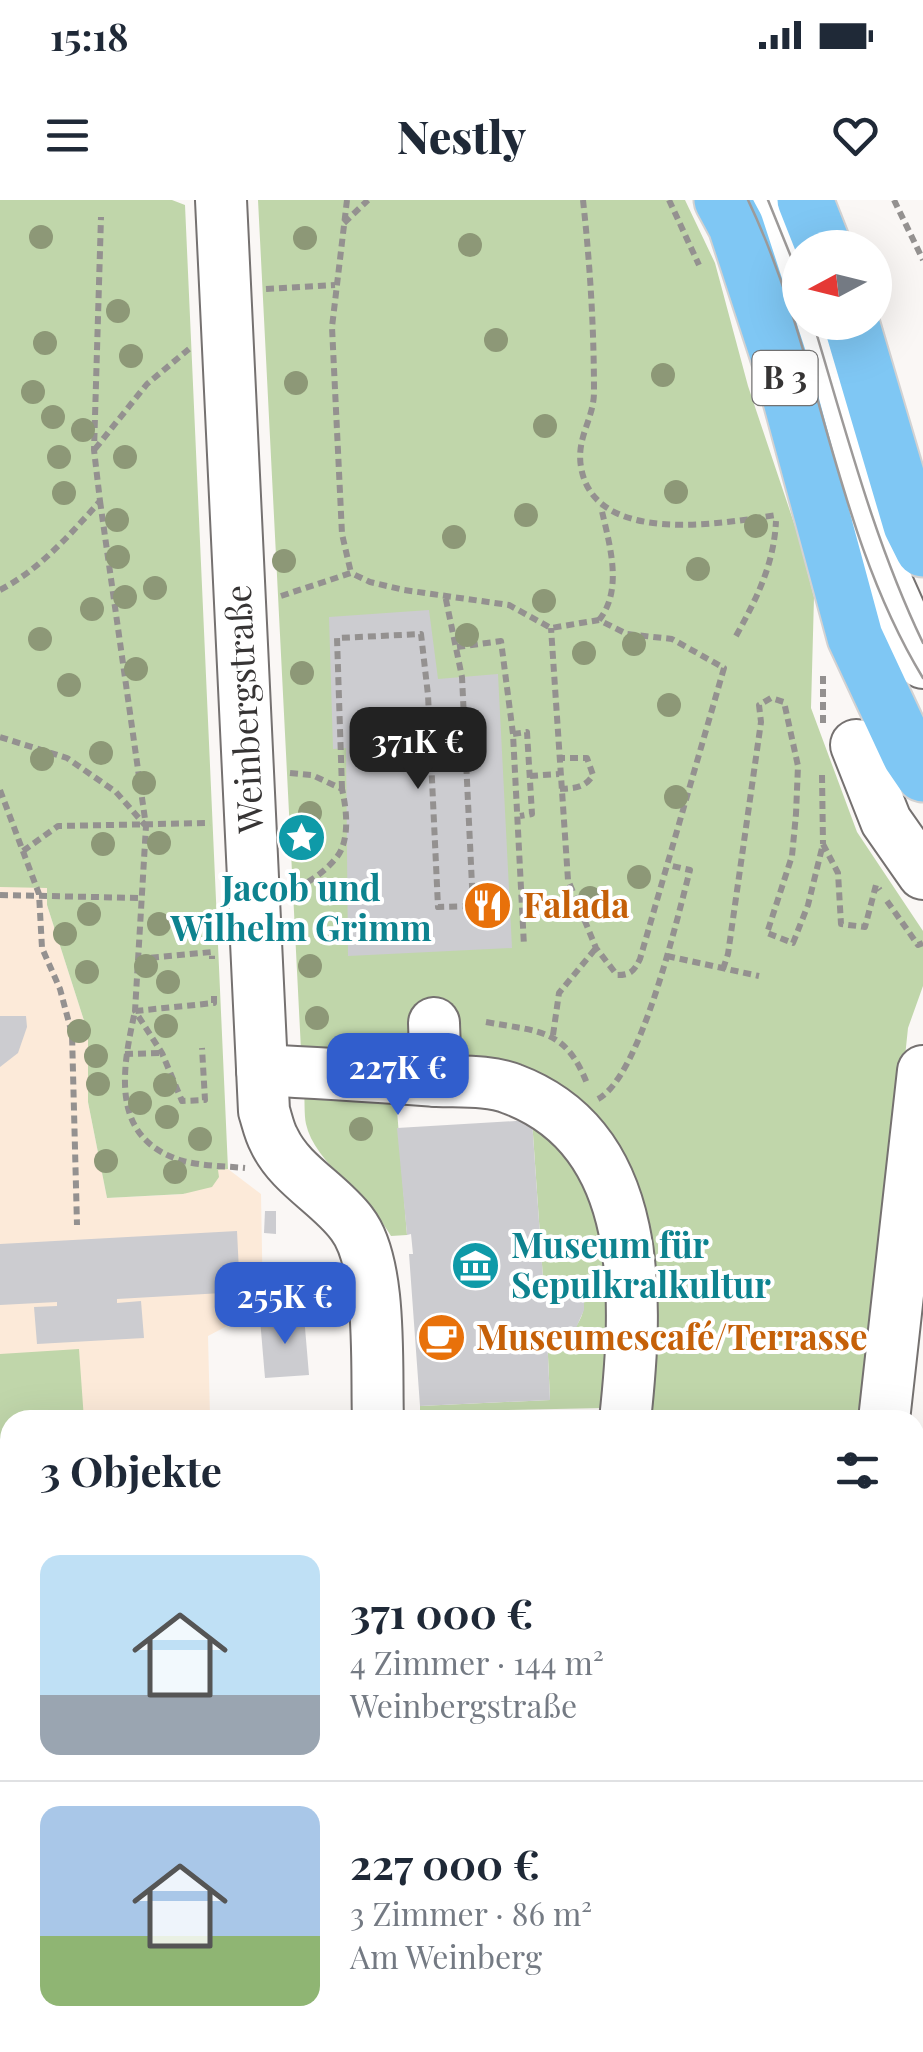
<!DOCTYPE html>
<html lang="de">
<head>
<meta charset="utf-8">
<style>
	:root { --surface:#fff; --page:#f2f2f3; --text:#1f2937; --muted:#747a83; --line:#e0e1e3; --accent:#315ecd }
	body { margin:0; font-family:"Playfair Display",serif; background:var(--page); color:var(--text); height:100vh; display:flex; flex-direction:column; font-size:38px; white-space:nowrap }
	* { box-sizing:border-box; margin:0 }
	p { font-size:32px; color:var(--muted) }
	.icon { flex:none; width:55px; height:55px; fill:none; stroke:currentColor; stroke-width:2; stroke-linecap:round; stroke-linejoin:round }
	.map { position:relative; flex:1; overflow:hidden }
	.side { position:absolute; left:0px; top:1210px; width:925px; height:642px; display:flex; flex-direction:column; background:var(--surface); border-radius:30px 30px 0 0; box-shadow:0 10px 40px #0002 }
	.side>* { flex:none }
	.needle { width:65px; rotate:263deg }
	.buttons { position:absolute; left:782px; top:30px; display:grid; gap:20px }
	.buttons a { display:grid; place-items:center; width:110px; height:110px; border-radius:50%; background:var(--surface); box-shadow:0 10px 40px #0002; font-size:50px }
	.price { position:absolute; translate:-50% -85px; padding:0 22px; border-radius:20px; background:var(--accent); color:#fff; font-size:32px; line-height:65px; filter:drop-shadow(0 2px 5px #0008) }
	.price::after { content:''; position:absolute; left:50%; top:60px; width:30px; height:22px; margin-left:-15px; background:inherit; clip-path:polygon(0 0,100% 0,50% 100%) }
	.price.selected { background:#222; color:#fff }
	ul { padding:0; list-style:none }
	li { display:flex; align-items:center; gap:30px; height:250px; padding:0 40px }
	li+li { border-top:2px solid var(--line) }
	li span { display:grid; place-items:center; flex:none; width:280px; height:200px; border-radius:20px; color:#555 }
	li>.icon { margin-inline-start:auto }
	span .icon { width:120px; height:120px; fill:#fffc; stroke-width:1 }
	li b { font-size:42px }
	h2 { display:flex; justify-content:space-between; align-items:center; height:120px; padding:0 40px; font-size:42px }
	.status { display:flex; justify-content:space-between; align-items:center; height:70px; padding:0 50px; background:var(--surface); direction:ltr }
	.status svg { height:28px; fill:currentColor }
	header { display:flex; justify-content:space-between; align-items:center; height:130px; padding:0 40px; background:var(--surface); font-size:45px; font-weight:800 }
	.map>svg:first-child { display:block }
	.education { fill:#fcead9 }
	.green { fill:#c0d6aa }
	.water { fill:#9ed4fb }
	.building { fill:#ccccd0 }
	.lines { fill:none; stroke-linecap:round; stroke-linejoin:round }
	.minor-casing { stroke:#757170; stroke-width:54 }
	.major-casing { stroke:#d3d2d2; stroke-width:59 }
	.path { stroke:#949190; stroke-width:6; stroke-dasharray:8 5; stroke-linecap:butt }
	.minor { stroke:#fff; stroke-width:50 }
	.major { stroke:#7fc7f4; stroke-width:55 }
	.tram { stroke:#9d9a99; stroke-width:2.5 }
	.tree { fill:#8d9877 }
	.labels { text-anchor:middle; stroke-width:8; stroke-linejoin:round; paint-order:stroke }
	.shield { fill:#fff; stroke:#727171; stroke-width:2.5 }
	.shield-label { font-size:32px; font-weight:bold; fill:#363434 }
	.street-label { font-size:35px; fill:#363434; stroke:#fff }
	.culture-label { font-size:35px; font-weight:bold; fill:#0d838f; stroke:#fff }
	.food-label { font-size:35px; font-weight:bold; fill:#c56008; stroke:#fff; text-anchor:start }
</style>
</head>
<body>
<div class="status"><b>15:18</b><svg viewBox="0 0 49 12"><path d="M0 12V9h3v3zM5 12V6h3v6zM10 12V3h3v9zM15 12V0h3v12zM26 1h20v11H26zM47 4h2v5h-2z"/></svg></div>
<header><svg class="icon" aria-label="menu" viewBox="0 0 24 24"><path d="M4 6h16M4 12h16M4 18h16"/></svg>Nestly<svg class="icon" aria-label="heart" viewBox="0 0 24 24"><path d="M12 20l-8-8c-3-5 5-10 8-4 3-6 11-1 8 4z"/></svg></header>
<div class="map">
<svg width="923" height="1852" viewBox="0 0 923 1852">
	<rect width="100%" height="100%" fill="#faf7f5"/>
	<!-- education -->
	<polygon class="education" points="47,683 47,705 88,833 88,902 107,998 184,994 218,969 228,969 261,994 263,1107 208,1136 210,1216 163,1220 10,1220 10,1406 0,1407 0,687"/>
	<!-- green -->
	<g class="green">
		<polygon points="0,0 172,0 185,5 228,969 218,970 219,977 212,987 183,994 107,998 88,902 88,833 47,705 47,688 0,687"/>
		<polygon points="258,0 685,0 715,63 748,186 797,332 814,397 811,508 857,632 923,731 923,786 908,828 867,1220 650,1220 657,1133 650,1038 634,975 616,943 579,909 301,850"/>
		<path d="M 304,892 L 396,898 L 407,1035 L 391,1036 C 370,998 314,962 306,924 C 304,914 305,902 304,892 Z"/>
		<path d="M 532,920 L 545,923 L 601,1004 L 611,1081 L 603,1208 L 420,1212 L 420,1206 L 550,1200 L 547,1135 L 568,1134 C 586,1121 592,1090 568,1080 C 560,1076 551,1078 543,1079 Z"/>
		<polygon points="79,1149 84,1220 10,1220 10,1359 0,1360 0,1154"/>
	</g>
	<!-- water -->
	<polygon class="water" points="298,1070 318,1080 325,1091 323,1096 308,1099 281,1092 278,1076"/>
	<!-- building -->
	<g class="building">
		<polygon points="429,410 438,479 498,474 512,748 348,756 346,548 333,549 329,417"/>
		<polygon points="0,816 26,816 27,827 18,853 0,867"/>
		<polygon points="532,920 543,1079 564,1078 573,1083 584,1099 584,1110 576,1128 568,1134 547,1135 550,1200 420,1206 409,1054 413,1054 411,1034 407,1035 397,928"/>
		<polygon points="265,1011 276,1011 276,1034 264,1033"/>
		<polygon points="237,1031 240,1092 117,1099 117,1103 141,1101 144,1138 37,1144 34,1107 57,1106 57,1102 0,1105 0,1044"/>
		<polygon points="304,1116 309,1175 265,1178 260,1119"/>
		<polygon points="0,1471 10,1488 10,1603 0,1586"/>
		<polygon points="921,1710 923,1852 897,1852 899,1842 915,1842 915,1745"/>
		<polygon points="10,1809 10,1842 67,1842 71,1848 63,1852 0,1852 0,1814"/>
		<rect x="297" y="1842" width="59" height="10"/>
		<polygon points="603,1842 692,1842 691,1852 602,1852"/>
		<polygon points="728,1842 820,1842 819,1852 727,1852"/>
	</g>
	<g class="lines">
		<defs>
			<g id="minor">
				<path d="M 221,0 L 264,911 C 267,920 269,931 274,940 C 290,975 330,994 352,1024 C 383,1064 376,1169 378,1220"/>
				<polyline points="760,0 800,105"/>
				<polyline points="805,122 877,360 923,463"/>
				<polyline points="856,545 886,621 923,674"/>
				<polyline points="434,823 436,881"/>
				<path d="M 262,870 C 320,873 379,877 437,881 C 460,882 490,880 512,889 C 647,940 638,1102 625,1220"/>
				<polyline points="884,1220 923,871"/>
				<polyline points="0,1647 10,1664"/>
				<polyline points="116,1842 121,1852"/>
				<polyline points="407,1842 407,1852"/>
				<polyline points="571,1852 572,1842"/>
				<polyline points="838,1852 839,1842"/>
			</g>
			<g id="major">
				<polyline points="722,0 736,26 782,167 855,437 910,555 923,574"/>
				<polyline points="805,0 824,48"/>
				<polyline points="851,122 911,325 923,349"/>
			</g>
		</defs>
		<!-- minor casing -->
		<use href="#minor" class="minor-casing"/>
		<!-- major casing -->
		<use href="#major" class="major-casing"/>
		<!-- path -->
		<g class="path">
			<polyline points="347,0 332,127 342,334 351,373"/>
			<path d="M 583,0 C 590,64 594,128 594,192 C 594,219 576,237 581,267 C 594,346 720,324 776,315"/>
			<polyline points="669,0 699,65"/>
			<polyline points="894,0 923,60"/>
			<polyline points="344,23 368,0"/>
			<polyline points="875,76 880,91"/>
			<polyline points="266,89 335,85"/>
			<polyline points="95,249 147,184 189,149"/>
			<polyline points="100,301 146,626 135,811 162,853 182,901 205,900 202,848"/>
			<path d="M 0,390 C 39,370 71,334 100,301 L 94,250 L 101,17"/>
			<path d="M 281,396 L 351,373 L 370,382 L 404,390 L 509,405 L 551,428 L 599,420 L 627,434 L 672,439 L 724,468 L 640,759 C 634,771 631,775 617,775 L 596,748 L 568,680 L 551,428"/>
			<path d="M 599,420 C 624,389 609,343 601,307"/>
			<path d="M 736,436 C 757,398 774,364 776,321"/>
			<polyline points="457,447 501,441 513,534 524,746"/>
			<polyline points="823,523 823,475"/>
			<polyline points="513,534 527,532 532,614 520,616"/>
			<polyline points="0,537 67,558 116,592 145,625"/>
			<path d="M 557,558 L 587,558 L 593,575 C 585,588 575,588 560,589"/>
			<path d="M 290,573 L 312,575 L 342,589 C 346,607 349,630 342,648 C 336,664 308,685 292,689"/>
			<polyline points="822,575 823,644"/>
			<polyline points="530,576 559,574"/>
			<polyline points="342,589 337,438 421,434 428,495 438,707 473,706 462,477 445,395"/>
			<polyline points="0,590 39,694 42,748 60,789 72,834 77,1025"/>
			<polyline points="23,651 58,626 210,623"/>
			<polyline points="0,695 140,698"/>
			<polyline points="887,701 918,745 923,743"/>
			<polyline points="667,756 759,776"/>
			<polyline points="138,759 212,752 212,759"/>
			<polyline points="723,769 728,754 761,522 759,505 771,498 784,502 798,566 796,614 792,656 767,733 793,743 808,705 823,644 838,673 841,724 865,727 876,685 880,690"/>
			<path d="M 214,796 L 214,803 L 135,811 C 122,870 109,939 183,961 C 202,966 225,966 245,968"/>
			<path d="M 486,822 C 540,832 566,828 588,886"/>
			<polyline points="553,835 559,793 596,748"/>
			<polyline points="125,854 160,853"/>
			<path d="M 598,899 C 641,876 677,719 690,670 L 668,665"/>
		</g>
		<!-- minor -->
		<use href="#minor" class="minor"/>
		<!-- major -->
		<use href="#major" class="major"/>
		<!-- tram -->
		<g class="tram">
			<path d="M 748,0 C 821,153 834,332 923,478"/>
			<polyline points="768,0 800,79"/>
			<path d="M 813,122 C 846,231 874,341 923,443"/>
		</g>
	</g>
	<!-- trees -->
	<g class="tree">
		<circle cx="41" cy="37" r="12"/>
		<circle cx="305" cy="38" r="12"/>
		<circle cx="470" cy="45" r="12"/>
		<circle cx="118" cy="111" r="12"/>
		<circle cx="496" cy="140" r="12"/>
		<circle cx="45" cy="143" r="12"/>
		<circle cx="131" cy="156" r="12"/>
		<circle cx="663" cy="175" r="12"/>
		<circle cx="296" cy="183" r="12"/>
		<circle cx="33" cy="192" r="12"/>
		<circle cx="53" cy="217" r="12"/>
		<circle cx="545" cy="226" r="12"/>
		<circle cx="83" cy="230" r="12"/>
		<circle cx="59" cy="257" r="12"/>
		<circle cx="125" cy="257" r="12"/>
		<circle cx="676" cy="292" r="12"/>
		<circle cx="64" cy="293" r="12"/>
		<circle cx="526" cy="315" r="12"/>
		<circle cx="117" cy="320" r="12"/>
		<circle cx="756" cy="326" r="12"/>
		<circle cx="454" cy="337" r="12"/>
		<circle cx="118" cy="357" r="12"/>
		<circle cx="284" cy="361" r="12"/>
		<circle cx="698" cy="369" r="12"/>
		<circle cx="155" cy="388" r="12"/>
		<circle cx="125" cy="397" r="12"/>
		<circle cx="544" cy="401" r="12"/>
		<circle cx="92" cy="409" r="12"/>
		<circle cx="467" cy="435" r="12"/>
		<circle cx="40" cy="439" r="12"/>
		<circle cx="634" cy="444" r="12"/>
		<circle cx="584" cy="453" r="12"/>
		<circle cx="136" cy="469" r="12"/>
		<circle cx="302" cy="473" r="12"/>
		<circle cx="69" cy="485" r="12"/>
		<circle cx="669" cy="505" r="12"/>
		<circle cx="101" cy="553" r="12"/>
		<circle cx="42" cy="559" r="12"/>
		<circle cx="144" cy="583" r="12"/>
		<circle cx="676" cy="597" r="12"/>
		<circle cx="310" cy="613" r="12"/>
		<circle cx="159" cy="643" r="12"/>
		<circle cx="103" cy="644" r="12"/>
		<circle cx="639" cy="677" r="12"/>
		<circle cx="590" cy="698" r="12"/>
		<circle cx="89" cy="714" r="12"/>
		<circle cx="159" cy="724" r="12"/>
		<circle cx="65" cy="734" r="12"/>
		<circle cx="146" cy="766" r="12"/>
		<circle cx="310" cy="766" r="12"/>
		<circle cx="87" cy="772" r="12"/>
		<circle cx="168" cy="782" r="12"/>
		<circle cx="317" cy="818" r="12"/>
		<circle cx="166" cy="826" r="12"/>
		<circle cx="79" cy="831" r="12"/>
		<circle cx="96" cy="856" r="12"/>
		<circle cx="98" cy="884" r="12"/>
		<circle cx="165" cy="885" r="12"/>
		<circle cx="140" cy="903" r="12"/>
		<circle cx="167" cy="917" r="12"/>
		<circle cx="361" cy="929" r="12"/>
		<circle cx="200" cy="939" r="12"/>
		<circle cx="106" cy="961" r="12"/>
		<circle cx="175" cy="972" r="12"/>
	</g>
	<!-- icons -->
	<defs>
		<symbol id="sight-disc" viewBox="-11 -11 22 22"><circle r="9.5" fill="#0f9aa8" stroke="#fff"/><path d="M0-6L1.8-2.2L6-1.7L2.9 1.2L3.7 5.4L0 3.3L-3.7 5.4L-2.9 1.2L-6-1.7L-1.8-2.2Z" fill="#fff"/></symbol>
		<symbol id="restaurant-disc" viewBox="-11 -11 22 22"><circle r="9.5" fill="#e8710a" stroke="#fff"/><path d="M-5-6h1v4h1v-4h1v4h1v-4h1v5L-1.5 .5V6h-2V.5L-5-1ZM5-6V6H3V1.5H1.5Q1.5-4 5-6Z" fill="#fff"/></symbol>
		<symbol id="museum-disc" viewBox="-11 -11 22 22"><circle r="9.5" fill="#0f9aa8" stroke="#fff"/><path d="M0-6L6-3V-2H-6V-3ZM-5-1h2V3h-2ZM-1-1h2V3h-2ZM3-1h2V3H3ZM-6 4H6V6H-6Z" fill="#fff"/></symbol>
		<symbol id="cafe-disc" viewBox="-11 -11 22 22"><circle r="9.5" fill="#e8710a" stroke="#fff"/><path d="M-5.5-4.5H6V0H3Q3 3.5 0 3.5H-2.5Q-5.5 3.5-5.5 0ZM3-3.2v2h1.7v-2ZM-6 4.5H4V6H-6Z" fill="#fff"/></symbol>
	</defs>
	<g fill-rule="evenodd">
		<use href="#sight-disc" x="274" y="610" width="55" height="55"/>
		<use href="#restaurant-disc" x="460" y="678" width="55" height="55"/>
		<use href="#museum-disc" x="448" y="1038" width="55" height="55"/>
		<use href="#cafe-disc" x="414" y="1110" width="55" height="55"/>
	</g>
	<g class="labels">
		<!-- shield labels -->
		<rect class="shield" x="752.5" y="151" width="65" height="54" rx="8"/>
		<g class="shield-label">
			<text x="785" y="189">B 3</text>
		</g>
		<!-- street labels -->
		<g class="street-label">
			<text transform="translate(245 509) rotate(-93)" y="12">Weinbergstraße</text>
		</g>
		<!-- culture labels -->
		<g class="culture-label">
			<text x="301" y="701">Jacob und<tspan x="301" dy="40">Wilhelm Grimm</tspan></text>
			<text x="511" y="1058" text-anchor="start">Museum für<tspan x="511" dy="40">Sepulkralkultur</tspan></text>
		</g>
		<!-- food labels -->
		<g class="food-label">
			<text x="523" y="718">Falada</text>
			<text x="476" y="1150">Museumescafé/Terrasse</text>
		</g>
	</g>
</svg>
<div class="buttons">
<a><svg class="needle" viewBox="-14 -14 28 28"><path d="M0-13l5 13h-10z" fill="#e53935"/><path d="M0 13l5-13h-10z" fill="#747a83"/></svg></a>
</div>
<b class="price selected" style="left:418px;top:592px">371K €</b>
<b class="price" style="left:398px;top:918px">227K €</b>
<b class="price" style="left:285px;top:1147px">255K €</b>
<section class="side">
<h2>3 Objekte<svg class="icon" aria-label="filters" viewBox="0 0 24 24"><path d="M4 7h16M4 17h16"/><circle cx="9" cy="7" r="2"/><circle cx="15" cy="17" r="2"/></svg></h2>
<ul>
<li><span style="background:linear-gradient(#bfe0f5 70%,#9aa5b1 0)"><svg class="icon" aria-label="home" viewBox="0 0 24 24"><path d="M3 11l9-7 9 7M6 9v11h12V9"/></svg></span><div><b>371 000 €</b><p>4 Zimmer · 144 m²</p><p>Weinbergstraße</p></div></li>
<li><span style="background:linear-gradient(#a9c7e8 65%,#8fb573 0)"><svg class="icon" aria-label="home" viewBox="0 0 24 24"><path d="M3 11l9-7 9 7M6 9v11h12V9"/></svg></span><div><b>227 000 €</b><p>3 Zimmer · 86 m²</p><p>Am Weinberg</p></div></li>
</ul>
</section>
</div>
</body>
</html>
